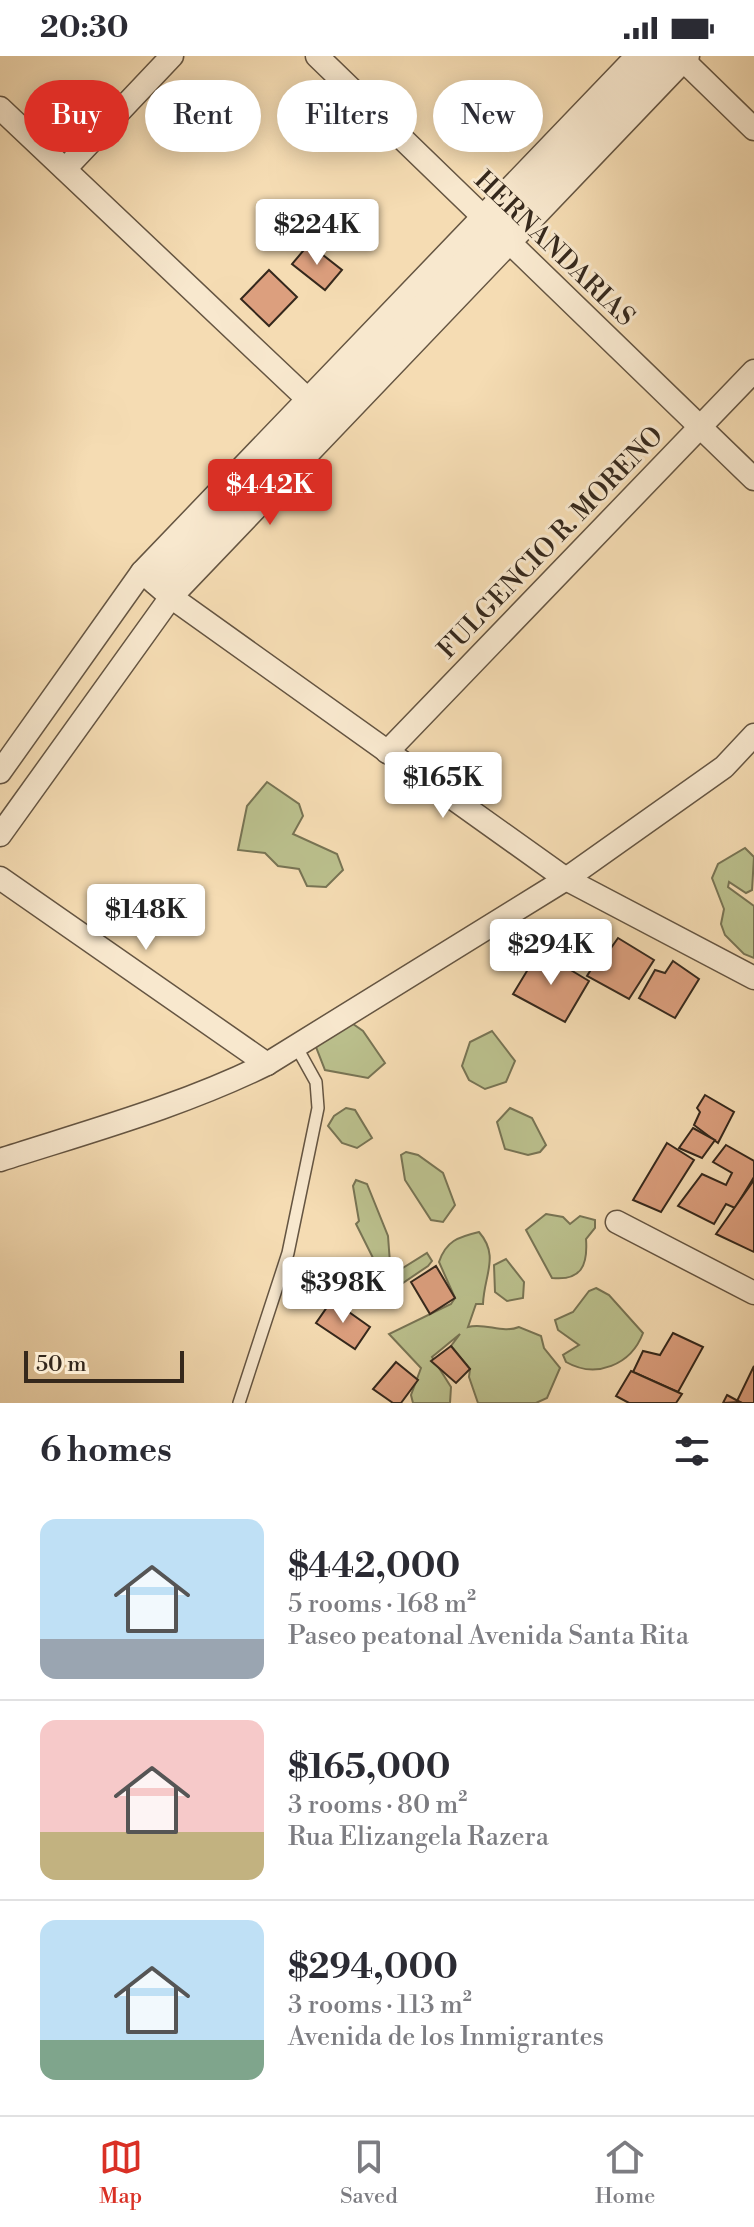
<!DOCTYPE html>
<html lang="en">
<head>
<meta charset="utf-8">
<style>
	:root { --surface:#fff; --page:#f7f7f7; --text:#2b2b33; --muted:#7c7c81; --line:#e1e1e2; --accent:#d93025 }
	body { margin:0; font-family:"Libre Bodoni",serif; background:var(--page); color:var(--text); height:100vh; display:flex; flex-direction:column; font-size:30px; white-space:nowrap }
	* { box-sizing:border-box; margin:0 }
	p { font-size:26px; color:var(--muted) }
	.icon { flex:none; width:44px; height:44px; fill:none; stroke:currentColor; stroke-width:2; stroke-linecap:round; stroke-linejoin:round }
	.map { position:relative; height:1347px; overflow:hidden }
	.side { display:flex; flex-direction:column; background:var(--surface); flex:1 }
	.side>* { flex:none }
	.hud { position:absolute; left:24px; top:24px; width:706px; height:72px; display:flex; gap:16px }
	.scale { position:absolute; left:24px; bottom:20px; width:160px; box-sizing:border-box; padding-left:8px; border:4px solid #35281c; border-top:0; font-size:22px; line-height:28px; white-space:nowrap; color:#35281c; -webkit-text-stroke:6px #f8e8ce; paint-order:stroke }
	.price { position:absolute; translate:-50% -68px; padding:0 18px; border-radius:8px; background:#fff; color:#222; font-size:26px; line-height:52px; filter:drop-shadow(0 2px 4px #0008) }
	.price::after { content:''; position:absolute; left:50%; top:48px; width:24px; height:18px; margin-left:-12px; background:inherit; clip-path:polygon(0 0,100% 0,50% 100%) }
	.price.on { background:var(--accent); color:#fff }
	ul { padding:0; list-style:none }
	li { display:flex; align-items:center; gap:24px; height:200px; padding:0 40px }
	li+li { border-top:2px solid var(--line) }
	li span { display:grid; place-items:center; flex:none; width:224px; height:160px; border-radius:16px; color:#555 }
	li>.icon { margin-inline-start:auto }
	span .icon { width:96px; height:96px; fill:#fffc; stroke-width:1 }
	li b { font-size:34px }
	h2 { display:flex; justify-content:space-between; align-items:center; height:96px; padding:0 40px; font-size:34px }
	.chip { padding:0 28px; border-radius:36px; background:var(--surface); box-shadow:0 4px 20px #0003; font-size:28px; line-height:72px }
	.chip.on { background:var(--accent); color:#fff }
	.status { display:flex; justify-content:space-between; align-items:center; height:56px; padding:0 40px; background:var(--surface); direction:ltr }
	.status svg { height:22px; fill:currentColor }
	.menu { display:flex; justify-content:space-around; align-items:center; height:112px; border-top:2px solid var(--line); background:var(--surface); font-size:22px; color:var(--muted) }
	.menu a { display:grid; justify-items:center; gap:4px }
	.menu .on { color:var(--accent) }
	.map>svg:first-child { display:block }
	.green { fill:#bbc08d; stroke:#787454; stroke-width:2 }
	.building { fill:#dc9f7e; stroke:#35281c; stroke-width:2 }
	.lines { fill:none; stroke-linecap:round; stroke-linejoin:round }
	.lane-casing { stroke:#655542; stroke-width:14 }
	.street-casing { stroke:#655542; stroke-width:25 }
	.lane { stroke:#f8e8ce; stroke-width:11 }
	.street { stroke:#f8e8ce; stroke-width:22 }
	.labels { text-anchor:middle; stroke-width:6; stroke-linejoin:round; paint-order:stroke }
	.street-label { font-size:26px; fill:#35281c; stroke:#f8e8ce }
</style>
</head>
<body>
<div class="status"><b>20:30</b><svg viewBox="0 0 49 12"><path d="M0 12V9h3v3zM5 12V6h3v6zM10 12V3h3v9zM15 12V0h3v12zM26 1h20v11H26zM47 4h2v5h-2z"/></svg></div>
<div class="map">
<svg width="754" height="1347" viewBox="0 0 754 1347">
	<rect width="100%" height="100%" fill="#f5dcb3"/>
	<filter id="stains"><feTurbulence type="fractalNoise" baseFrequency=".0025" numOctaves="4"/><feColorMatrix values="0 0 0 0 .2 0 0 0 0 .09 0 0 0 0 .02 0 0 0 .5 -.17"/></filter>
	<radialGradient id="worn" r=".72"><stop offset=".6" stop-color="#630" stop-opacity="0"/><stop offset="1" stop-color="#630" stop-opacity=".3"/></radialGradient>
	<!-- green -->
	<g class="green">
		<polygon points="267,726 299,748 303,760 293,778 337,798 343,814 326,831 307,830 299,813 278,810 265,797 238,794 247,750"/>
		<polygon points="745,792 754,801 752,834 746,837 729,826 728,831 754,850 754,902 744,898 725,879 721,868 724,853 712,822 718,808"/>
		<polygon points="346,963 363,975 385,1007 368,1022 325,1014 316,991"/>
		<polygon points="492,975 515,1005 506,1026 485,1033 469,1024 462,1010 470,986"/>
		<polygon points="346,1052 355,1054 372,1082 357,1092 342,1087 328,1070 334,1060"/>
		<polygon points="510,1052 532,1062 546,1089 540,1096 528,1099 505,1093 497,1066"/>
		<polygon points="406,1096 418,1099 443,1117 455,1149 443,1166 431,1164 405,1124 401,1099"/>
		<polygon points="356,1124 367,1128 388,1180 390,1207 378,1212 356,1168 359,1165 353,1130"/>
		<path d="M 546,1158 L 563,1161 L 570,1168 L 580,1160 L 595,1164 L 595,1172 L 586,1183 C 588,1210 581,1225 552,1222 L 526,1174 Z"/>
		<path d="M 479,1176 C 500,1200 484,1219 483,1248 L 476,1248 L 468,1271 C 485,1266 502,1278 519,1271 L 541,1280 L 544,1292 L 560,1312 L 547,1342 L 536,1347 L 478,1347 L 469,1321 L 470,1313 L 451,1290 L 460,1278 L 432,1301 L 451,1331 L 450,1347 L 413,1347 L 411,1339 L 421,1312 L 389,1278 L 451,1248 L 455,1242 L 439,1206 C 446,1185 458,1181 479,1176 Z"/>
		<polygon points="427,1197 432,1205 428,1210 397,1231 398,1215"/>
		<polygon points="506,1203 524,1226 523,1242 507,1245 495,1236 494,1209"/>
		<path d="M 596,1232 L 609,1239 L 643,1277 C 631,1309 596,1323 566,1306 L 563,1299 L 579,1289 L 558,1274 L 555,1264 L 573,1256 L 589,1235 Z"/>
	</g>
	<!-- building -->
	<g class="building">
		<polygon points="309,188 342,214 325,234 292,208"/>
		<polygon points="269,214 297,241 269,270 241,243"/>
		<polygon points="618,882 654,904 629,943 587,920 605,891 611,892"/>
		<polygon points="539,895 589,925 565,966 513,938"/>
		<polygon points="673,905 699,923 675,962 639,942 655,914 665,917"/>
		<polygon points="705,1039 734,1056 718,1087 694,1069 700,1056 697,1052"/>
		<polygon points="693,1072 715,1084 702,1102 679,1092"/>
		<polygon points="667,1087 694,1104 661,1156 633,1144"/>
		<polygon points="726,1089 754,1105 754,1121 735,1152 726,1148 714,1168 678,1150 702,1118 726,1129 732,1117 713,1106"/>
		<polygon points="754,1124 754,1196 716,1178"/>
		<polygon points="436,1210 455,1242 430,1258 411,1226"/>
		<polygon points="332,1244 370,1271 355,1293 316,1267"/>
		<polygon points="673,1277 703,1291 678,1336 633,1316 643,1295 660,1299"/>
		<polygon points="451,1290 470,1313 456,1327 431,1305"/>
		<polygon points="396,1306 418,1324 401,1347 393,1347 373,1333"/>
		<polygon points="754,1310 754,1347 742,1347 737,1345"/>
		<polygon points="631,1315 682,1338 676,1347 629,1347 616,1340"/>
		<polygon points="727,1339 740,1346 723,1347"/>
	</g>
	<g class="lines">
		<defs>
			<polyline id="lane" points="239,1347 288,1197 318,1052 316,1026 296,990"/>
			<g id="street">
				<polyline points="317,0 754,423"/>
				<polyline points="637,0 142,516 171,541 566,823 754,922"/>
				<polyline points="679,0 754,73"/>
				<polyline points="0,52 317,352"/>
				<polyline points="65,113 172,0"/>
				<polyline points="155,527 661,0"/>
				<polyline points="387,696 754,315"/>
				<polyline points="0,716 142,516"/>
				<polyline points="0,779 171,541 688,0"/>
				<polyline points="0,822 267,1008"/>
				<path d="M 0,1104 C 90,1075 182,1050 267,1008 L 566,823 L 724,711 L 754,679"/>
				<polyline points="617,1166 754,1237"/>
			</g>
		</defs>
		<!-- lane casing -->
		<use href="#lane" class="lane-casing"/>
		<!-- street casing -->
		<use href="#street" class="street-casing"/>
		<!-- lane -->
		<use href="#lane" class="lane"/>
		<!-- street -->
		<use href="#street" class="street"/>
	</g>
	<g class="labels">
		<!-- street labels -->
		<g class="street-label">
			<text transform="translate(555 192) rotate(44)" y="9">HERNANDARIAS</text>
			<text transform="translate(550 486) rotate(-46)" y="9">FULGENCIO R. MORENO</text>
		</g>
	</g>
	<rect width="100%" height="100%" filter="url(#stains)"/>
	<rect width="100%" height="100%" fill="url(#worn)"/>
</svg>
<div class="scale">50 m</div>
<b class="price" style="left:317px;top:211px">$224K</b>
<b class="price on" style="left:270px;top:471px">$442K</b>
<b class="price" style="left:443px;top:764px">$165K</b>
<b class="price" style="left:146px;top:896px">$148K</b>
<b class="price" style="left:551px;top:931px">$294K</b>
<b class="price" style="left:343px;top:1269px">$398K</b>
<div class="hud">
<a class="chip on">Buy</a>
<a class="chip">Rent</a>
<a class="chip">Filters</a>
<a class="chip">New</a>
</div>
</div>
<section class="side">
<h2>6 homes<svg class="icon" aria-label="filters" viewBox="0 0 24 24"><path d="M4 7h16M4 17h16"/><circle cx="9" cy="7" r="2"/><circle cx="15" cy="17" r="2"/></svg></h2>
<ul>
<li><span style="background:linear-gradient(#bfe0f5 75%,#9aa5b1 0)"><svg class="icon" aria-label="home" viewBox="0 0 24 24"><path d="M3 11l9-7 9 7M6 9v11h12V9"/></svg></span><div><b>$442,000</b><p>5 rooms · 168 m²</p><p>Paseo peatonal Avenida Santa Rita</p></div></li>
<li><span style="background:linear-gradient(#f6c9c9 70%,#c2b280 0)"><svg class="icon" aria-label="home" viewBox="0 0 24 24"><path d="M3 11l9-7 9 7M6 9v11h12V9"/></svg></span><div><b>$165,000</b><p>3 rooms · 80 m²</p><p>Rua Elizangela Razera</p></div></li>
<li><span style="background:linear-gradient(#bfe0f5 75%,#7fa58c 0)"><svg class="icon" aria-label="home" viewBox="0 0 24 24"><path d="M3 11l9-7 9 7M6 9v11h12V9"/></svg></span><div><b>$294,000</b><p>3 rooms · 113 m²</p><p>Avenida de los Inmigrantes</p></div></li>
</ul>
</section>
<nav class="menu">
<a class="on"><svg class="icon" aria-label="map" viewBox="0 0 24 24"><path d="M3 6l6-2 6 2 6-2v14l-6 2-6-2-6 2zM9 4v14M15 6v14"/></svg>Map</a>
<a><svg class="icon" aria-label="saved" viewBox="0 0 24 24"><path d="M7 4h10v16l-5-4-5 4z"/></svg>Saved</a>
<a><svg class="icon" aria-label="home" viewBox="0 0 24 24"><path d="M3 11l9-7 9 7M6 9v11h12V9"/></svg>Home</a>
</nav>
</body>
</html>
